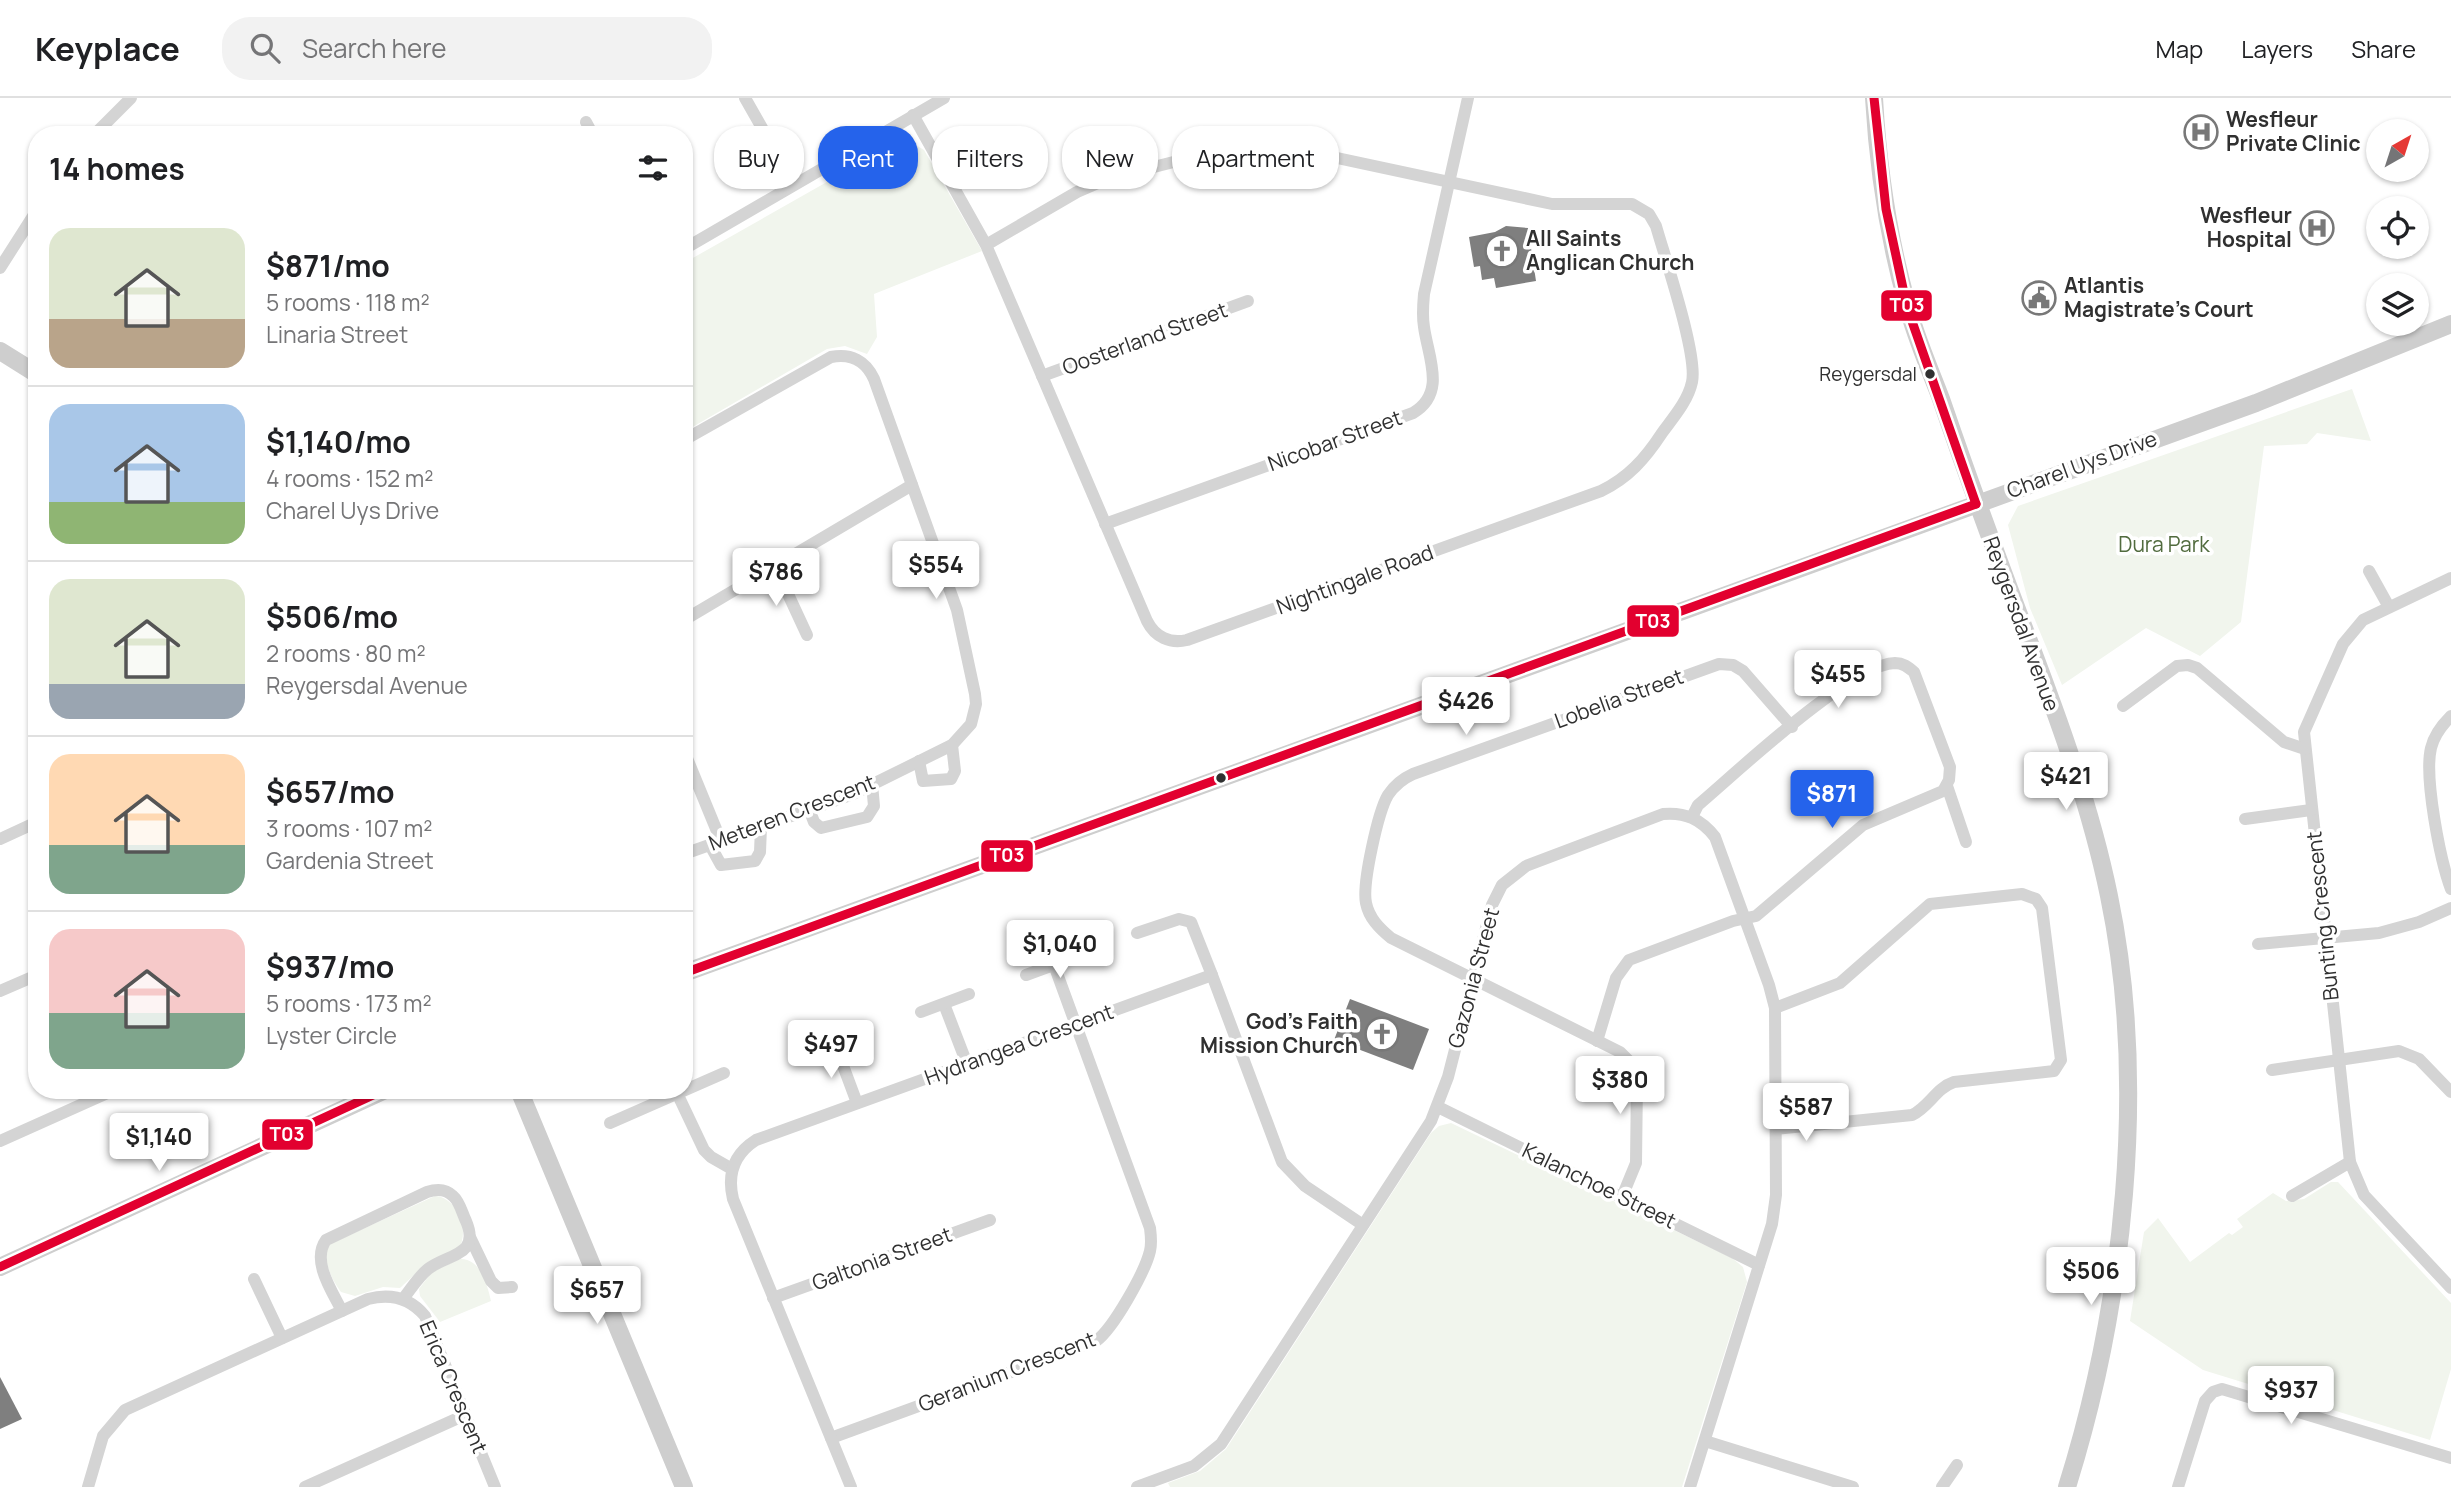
<!DOCTYPE html>
<html lang="en">
<head>
<meta charset="utf-8">
<style>
	:root { --surface:#fff; --page:#f2f2f2; --text:#202124; --muted:#757577; --line:#e0e0e0; --accent:#2563eb }
	body { margin:0; font-family:Manrope,sans-serif; background:var(--page); color:var(--text); height:100vh; display:flex; flex-direction:column; font-size:26px; white-space:nowrap }
	* { box-sizing:border-box; margin:0 }
	p { font-size:23px; color:var(--muted) }
	.icon { flex:none; width:38px; height:38px; fill:none; stroke:currentColor; stroke-width:2; stroke-linecap:round; stroke-linejoin:round }
	.map { position:relative; flex:1; overflow:hidden }
	.panel { position:absolute; left:28px; top:28px; width:665px; height:973px; display:flex; flex-direction:column; background:var(--surface); border-radius:28px; box-shadow:0 2px 5px #0004 }
	.panel>* { flex:none }
	.top-card { position:absolute; left:714px; top:28px; width:665px; height:63px; display:flex; gap:14px }
	.needle { width:46px; rotate:39deg }
	.buttons { position:absolute; left:2366px; top:21px; display:grid; gap:14px }
	.buttons a { display:grid; place-items:center; width:63px; height:63px; border-radius:50%; background:var(--surface); box-shadow:0 2px 5px #0004; font-size:35px }
	.price { position:absolute; translate:-50% -60px; padding:0 16px; border-radius:7px; background:#fff; color:#222; font-size:23px; line-height:46px; filter:drop-shadow(0 2px 4px #0008) }
	.price::after { content:''; position:absolute; left:50%; top:42px; width:21px; height:16px; margin-left:-10px; background:inherit; clip-path:polygon(0 0,100% 0,50% 100%) }
	.price.on { background:var(--accent); color:#fff }
	ul { padding:0; list-style:none }
	li { display:flex; align-items:center; gap:21px; height:175px; padding:0 21px }
	li+li { border-top:2px solid var(--line) }
	li span { display:grid; place-items:center; flex:none; width:196px; height:140px; border-radius:21px; color:#555 }
	li>.icon { margin-inline-start:auto }
	span .icon { width:84px; height:84px; fill:#fffc; stroke-width:1 }
	li b { font-size:30px }
	h2 { display:flex; justify-content:space-between; align-items:center; height:84px; padding:0 21px; font-size:30px }
	.tag { padding:0 24px; border-radius:28px; background:var(--surface); box-shadow:0 2px 5px #0004; font-size:24px; line-height:63px }
	.tag.on { background:var(--accent); color:#fff }
	header { display:flex; align-items:center; gap:42px; box-sizing:border-box; height:98px; padding:0 35px; background:var(--surface); border-bottom:2px solid var(--line) }
	header strong { font-size:33px }
	nav { display:flex; gap:38px; margin-inline-start:auto; font-size:24px }
	.search { width:490px; height:63px; background:var(--page); display:flex; align-items:center; gap:18px; box-sizing:border-box; padding:0 24px; border-radius:28px; color:var(--muted); font-size:26px }
	.map>svg:first-child { display:block }
	.green { fill:#f1f5ed }
	.building { fill:#7f7f7f }
	.lines { fill:none; stroke-linecap:round; stroke-linejoin:round }
	.street { stroke:#d4d4d4; stroke-width:12 }
	.secondary { stroke:#cecece; stroke-width:18 }
	.bus-1-casing { stroke:#fff; stroke-width:14 }
	.bus-1 { stroke:#e2002f; stroke-width:9 }
	.bus-dot { fill:#303030; stroke:#fff; stroke-width:2.5 }
	.labels { text-anchor:middle; stroke-width:7; stroke-linejoin:round; paint-order:stroke }
	.bus-label { font-size:19px; fill:#303030; stroke:#fff; text-anchor:end }
	.poi-label { font-size:21px; font-weight:bold; fill:#303030; stroke:#fff; text-anchor:start }
	.street-label { font-size:21px; fill:#303030; stroke:#fff }
	.park-label { font-size:21px; fill:#516b3e; stroke:#fff }
	.line-badge { stroke:#fff; stroke-width:2.5 }
	.badge-label { font-size:19px; text-anchor:middle; font-weight:bold; fill:#fff }
</style>
</head>
<body>
<header>
<strong>Keyplace</strong>
<div class="search"><svg class="icon" aria-label="search" viewBox="0 0 24 24"><circle cx="10" cy="10" r="6"/><path d="M15 15l6 6"/></svg>Search here</div>
<nav><a>Map</a><a>Layers</a><a>Share</a></nav>
</header>
<div class="map">
<svg width="2451" height="1389" viewBox="0 0 2451 1389">
	<rect width="100%" height="100%" fill="#fff"/>
	<!-- green -->
	<g class="green">
		<polygon points="901,42 909,43 924,52 982,153 874,196 877,239 867,256 845,248 827,251 684,334 684,165"/>
		<polygon points="2352,291 2371,343 2317,335 2307,346 2264,348 2241,524 2200,558 2146,530 2062,587 2030,510 2008,427 2018,408"/>
		<polygon points="1451,1025 1732,1160 1743,1169 1747,1184 1682,1389 1170,1389 1168,1385 1200,1373 1226,1351 1431,1035 1439,1028"/>
		<polygon points="2331,1084 2338,1084 2451,1205 2451,1271 2430,1342 2203,1272 2130,1223 2144,1134 2158,1120 2190,1164 2229,1135 2232,1137 2243,1129 2237,1121 2273,1095 2286,1103 2304,1101"/>
		<path d="M 435,1098 C 457,1099 470,1132 459,1150 L 428,1164 L 400,1190 L 383,1189 L 355,1198 L 341,1194 C 332,1182 320,1159 330,1146 Z"/>
		<path d="M 460,1161 C 480,1160 487,1186 491,1203 L 440,1224 L 420,1198 L 419,1191 L 432,1174 Z"/>
	</g>
	<!-- building -->
	<g class="building">
		<polygon points="1506,128 1528,130 1536,183 1496,190 1494,180 1482,182 1480,168 1474,169 1469,139 1495,134"/>
		<polygon points="1350,901 1429,931 1413,972 1334,942"/>
		<polygon points="0,1279 22,1321 0,1331"/>
	</g>
	<g class="lines">
		<!-- street -->
		<g class="street">
			<polyline points="745,0 794,86"/>
			<path d="M 913,17 L 986,147 L 1147,523 C 1155,539 1170,546 1187,542 L 1601,393 C 1628,380 1645,361 1662,335 C 1673,320 1688,303 1692,284 C 1698,257 1665,160 1656,128 L 1649,116 L 1632,106 L 1552,106 L 1281,48 L 1236,48 L 1107,81 L 1077,94 L 986,147"/>
			<polyline points="586,24 593,37"/>
			<polyline points="94,37 131,0"/>
			<polyline points="684,151 944,0"/>
			<polyline points="0,170 37,112"/>
			<polyline points="1042,278 1248,203"/>
			<path d="M 684,342 L 831,259 C 851,255 866,263 874,281 L 957,512 L 975,596 L 976,606 L 971,626 L 952,647 L 853,696 L 684,756"/>
			<path d="M 1105,426 L 1413,315 C 1447,295 1428,259 1424,229 C 1422,218 1423,207 1424,196 L 1468,0"/>
			<polyline points="775,468 807,537"/>
			<polyline points="2369,473 2389,509"/>
			<polyline points="2451,480 2363,522 2343,546 2304,634 2350,1064 2364,1097 2451,1190"/>
			<polyline points="684,522 912,387"/>
			<polyline points="2123,608 2177,568 2188,567 2197,570 2284,644 2305,651"/>
			<path d="M 2451,618 C 2442,627 2434,637 2431,650 C 2424,679 2440,762 2451,791"/>
			<polyline points="684,653 721,743"/>
			<polyline points="919,663 923,683 951,681 955,673 952,647"/>
			<polyline points="1947,688 1966,744"/>
			<polyline points="809,711 814,724 821,730 867,719 874,708 872,686"/>
			<polyline points="2245,721 2311,712"/>
			<polyline points="0,741 37,724"/>
			<polyline points="710,747 721,767 755,763 760,754 761,729"/>
			<polyline points="1137,835 1179,821 1191,824 1212,877"/>
			<polyline points="2258,846 2379,835 2419,824 2451,810"/>
			<polyline points="1026,877 1083,856"/>
			<polyline points="0,893 37,877"/>
			<polyline points="944,906 967,966"/>
			<path d="M 1775,910 L 1840,885 L 1930,806 L 2022,796 L 2036,801 L 2042,810 L 2061,962 L 2054,973 L 1954,984 C 1936,990 1929,1009 1912,1017 L 1776,1031"/>
			<polyline points="921,914 969,896"/>
			<path d="M 1597,943 L 1616,880 L 1629,862 L 1733,823 L 1756,818 L 1863,727 L 1943,693 L 1949,682 L 1950,669 L 1914,574 C 1908,569 1903,565 1895,565 C 1851,566 1736,675 1698,707 L 1692,719"/>
			<polyline points="835,946 857,1005"/>
			<polyline points="813,954 858,938"/>
			<polyline points="2272,972 2399,953 2419,961 2451,994"/>
			<polyline points="677,995 704,1052 711,1059 732,1071"/>
			<polyline points="1438,1009 1759,1167"/>
			<polyline points="610,1025 724,975"/>
			<polyline points="0,1043 114,992"/>
			<polyline points="2292,1098 2350,1064"/>
			<path d="M 1622,1099 L 1636,1065 L 1637,982 L 1632,966 L 1620,954 L 1391,840 C 1379,830 1369,820 1366,805 C 1362,786 1378,714 1388,697 C 1394,688 1402,681 1413,676 L 1719,566 L 1733,567 L 1743,573 L 1792,629"/>
			<polyline points="470,1139 491,1183 498,1190 512,1189"/>
			<polyline points="254,1181 282,1240"/>
			<polyline points="773,1200 990,1122"/>
			<path d="M 342,1213 C 332,1193 311,1163 326,1142 L 427,1094 C 436,1091 446,1091 453,1098 C 460,1104 462,1115 466,1123 C 481,1158 447,1156 428,1171 C 418,1179 411,1191 403,1201"/>
			<path d="M 831,1340 L 1096,1243 C 1113,1231 1145,1174 1150,1153 C 1152,1145 1151,1138 1150,1130 L 1054,867"/>
			<polyline points="1705,1343 1853,1389"/>
			<path d="M 88,1389 L 103,1338 L 125,1312 L 368,1201 C 391,1195 410,1200 425,1218 L 495,1389"/>
			<polyline points="305,1389 465,1317"/>
			<path d="M 851,1389 L 733,1101 C 727,1076 734,1056 756,1042 L 1212,877 L 1282,1064 L 1305,1088 L 1363,1127"/>
			<path d="M 1137,1389 L 1194,1368 L 1221,1346 L 1431,1023 L 1448,979 L 1492,807 L 1502,787 L 1526,768 L 1663,716 C 1685,714 1701,721 1715,739 L 1769,887 L 1775,910 L 1776,1097 L 1772,1126 L 1690,1389"/>
			<polyline points="1942,1389 1957,1367"/>
			<polyline points="2178,1389 2205,1303 2213,1294 2222,1291 2451,1360"/>
		</g>
		<!-- secondary -->
		<g class="secondary">
			<path d="M 1874,0 C 1878,70 1888,138 1907,206 C 1915,238 1929,269 1941,301 C 1968,380 1997,459 2027,538 C 2059,622 2091,710 2109,798 C 2148,986 2124,1207 2067,1389"/>
			<polyline points="0,253 37,276"/>
			<polyline points="684,875 2256,305 2451,226"/>
			<polyline points="519,992 684,1389"/>
			<polyline points="0,1169 385,992"/>
		</g>
		<defs>
			<g id="bus-1">
				<polyline points="1874,0 1886,111 1907,209 1976,406"/>
				<polyline points="684,875 1976,406"/>
				<polyline points="0,1169 384,992"/>
			</g>
		</defs>
		<!-- bus-1 casing -->
		<use href="#bus-1" class="bus-1-casing"/>
		<!-- bus-1 -->
		<use href="#bus-1" class="bus-1"/>
	</g>
	<!-- icons -->
	<defs>
		<symbol id="hospital-ring" viewBox="-11 -11 22 22"><circle r="9.5" fill="#fff" stroke="#787878" stroke-width="1.5"/><path d="M-5-5h3v3.5h4V-5h3V5h-3V1.5h-4V5h-3Z" fill="#787878"/></symbol>
		<symbol id="church-ring" viewBox="-11 -11 22 22"><circle r="9.5" fill="#fff" stroke="#787878" stroke-width="1.5"/><path d="M-1.2-6h2.4v3.5h3.3v2.4h-3.3V6h-2.4V-.1h-3.3v-2.4h3.3Z" fill="#787878"/></symbol>
		<symbol id="civic-ring" viewBox="-11 -11 22 22"><circle r="9.5" fill="#fff" stroke="#787878" stroke-width="1.5"/><path d="M-.6-6.5H3V-4.5H.6V-3L4-1V1h2V6H-6V1h2V-1L-.6-3ZM-1.2 2.5V6h2.4V2.5Z" fill="#787878"/></symbol>
	</defs>
	<g fill-rule="evenodd">
		<use href="#hospital-ring" x="2182" y="15" width="38" height="38"/>
		<use href="#hospital-ring" x="2298" y="111" width="38" height="38"/>
		<use href="#church-ring" x="1483" y="134" width="38" height="38"/>
		<use href="#civic-ring" x="2020" y="181" width="38" height="38"/>
		<use href="#church-ring" x="1363" y="917" width="38" height="38"/>
	</g>
	<!-- markers -->
	<g class="bus-dot">
		<circle cx="1930" cy="276" r="6"/>
		<circle cx="1221" cy="680" r="6"/>
	</g>
	<g class="labels">
		<!-- bus labels -->
		<g class="bus-label">
			<text x="1917" y="283">Reygersdal</text>
		</g>
		<!-- poi labels -->
		<g class="poi-label">
			<text x="2226" y="29">Wesfleur<tspan x="2226" dy="24">Private Clinic</tspan></text>
			<text x="2292" y="125" text-anchor="end">Wesfleur<tspan x="2292" dy="24">Hospital</tspan></text>
			<text x="1526" y="148">All Saints<tspan x="1526" dy="24">Anglican Church</tspan></text>
			<text x="2064" y="195">Atlantis<tspan x="2064" dy="24">Magistrate's Court</tspan></text>
			<text x="1358" y="931" text-anchor="end">God's Faith<tspan x="1358" dy="24">Mission Church</tspan></text>
		</g>
		<!-- street labels -->
		<g class="street-label">
			<text transform="translate(1145 241) rotate(-20)" y="7">Oosterland Street</text>
			<text transform="translate(1335 343) rotate(-20)" y="7">Nicobar Street</text>
			<text transform="translate(2082 367) rotate(-20)" y="7">Charel Uys Drive</text>
			<text transform="translate(1355 482) rotate(-20)" y="7">Nightingale Road</text>
			<text transform="translate(2021 526) rotate(70)" y="7">Reygersdal Avenue</text>
			<text transform="translate(1619 601) rotate(-20)" y="7">Lobelia Street</text>
			<text transform="translate(792 715) rotate(-21)" y="7">Meteren Crescent</text>
			<text transform="translate(2323 818) rotate(-96)" y="7">Bunting Crescent</text>
			<text transform="translate(1474 880) rotate(-75)" y="7">Gazonia Street</text>
			<text transform="translate(1019 947) rotate(-20)" y="7">Hydrangea Crescent</text>
			<text transform="translate(1599 1088) rotate(26)" y="7">Kalanchoe Street</text>
			<text transform="translate(882 1161) rotate(-20)" y="7">Galtonia Street</text>
			<text transform="translate(1007 1274) rotate(-21)" y="7">Geranium Crescent</text>
			<text transform="translate(453 1289) rotate(67)" y="7">Erica Crescent</text>
		</g>
		<!-- park labels -->
		<g class="park-label">
			<text x="2164" y="454">Dura Park</text>
		</g>
	</g>
	<g class="line-badge">
		<rect x="1880" y="191" width="53" height="33" rx="7" fill="#e2002f"/>
		<rect x="1626" y="506" width="54" height="34" rx="7" fill="#e2002f"/>
		<rect x="980" y="741" width="54" height="34" rx="7" fill="#e2002f"/>
		<rect x="261" y="1020" width="53" height="33" rx="7" fill="#e2002f"/>
	</g>
	<g class="badge-label">
		<text x="1907" y="214">T03</text>
		<text x="1653" y="530">T03</text>
		<text x="1007" y="764">T03</text>
		<text x="287" y="1043">T03</text>
	</g>
</svg>
<div class="buttons">
<a><svg class="needle" viewBox="-14 -14 28 28"><path d="M0-13l5 13h-10z" fill="#e53935"/><path d="M0 13l5-13h-10z" fill="#757577"/></svg></a>
<a><svg class="icon" aria-label="locate" viewBox="0 0 24 24"><circle cx="12" cy="12" r="6"/><path d="M12 2v4M12 18v4M2 12h4M18 12h4"/></svg></a>
<a><svg class="icon" aria-label="layers" viewBox="0 0 24 24"><path d="M12 4l9 5-9 5-9-5zM3 14l9 5 9-5"/></svg></a>
</div>
<b class="price" style="left:936px;top:503px">$554</b>
<b class="price" style="left:776px;top:510px">$786</b>
<b class="price" style="left:1838px;top:612px">$455</b>
<b class="price" style="left:1466px;top:639px">$426</b>
<b class="price" style="left:2066px;top:714px">$421</b>
<b class="price on" style="left:1832px;top:732px">$871</b>
<b class="price" style="left:1060px;top:882px">$1,040</b>
<b class="price" style="left:831px;top:982px">$497</b>
<b class="price" style="left:1620px;top:1018px">$380</b>
<b class="price" style="left:1806px;top:1045px">$587</b>
<b class="price" style="left:159px;top:1075px">$1,140</b>
<b class="price" style="left:2091px;top:1209px">$506</b>
<b class="price" style="left:597px;top:1228px">$657</b>
<b class="price" style="left:2291px;top:1328px">$937</b>
<div class="top-card">
<a class="tag">Buy</a>
<a class="tag on">Rent</a>
<a class="tag">Filters</a>
<a class="tag">New</a>
<a class="tag">Apartment</a>
</div>
<section class="panel">
<h2>14 homes<svg class="icon" aria-label="filters" viewBox="0 0 24 24"><path d="M4 7h16M4 17h16"/><circle cx="9" cy="7" r="2"/><circle cx="15" cy="17" r="2"/></svg></h2>
<ul>
<li><span style="background:linear-gradient(#dfe7d0 65%,#b9a48a 0)"><svg class="icon" aria-label="home" viewBox="0 0 24 24"><path d="M3 11l9-7 9 7M6 9v11h12V9"/></svg></span><div><b>$871/mo</b><p>5 rooms · 118 m²</p><p>Linaria Street</p></div></li>
<li><span style="background:linear-gradient(#a9c7e8 70%,#8fb573 0)"><svg class="icon" aria-label="home" viewBox="0 0 24 24"><path d="M3 11l9-7 9 7M6 9v11h12V9"/></svg></span><div><b>$1,140/mo</b><p>4 rooms · 152 m²</p><p>Charel Uys Drive</p></div></li>
<li><span style="background:linear-gradient(#dfe7d0 75%,#9aa5b1 0)"><svg class="icon" aria-label="home" viewBox="0 0 24 24"><path d="M3 11l9-7 9 7M6 9v11h12V9"/></svg></span><div><b>$506/mo</b><p>2 rooms · 80 m²</p><p>Reygersdal Avenue</p></div></li>
<li><span style="background:linear-gradient(#ffd9b3 65%,#7fa58c 0)"><svg class="icon" aria-label="home" viewBox="0 0 24 24"><path d="M3 11l9-7 9 7M6 9v11h12V9"/></svg></span><div><b>$657/mo</b><p>3 rooms · 107 m²</p><p>Gardenia Street</p></div></li>
<li><span style="background:linear-gradient(#f6c9c9 60%,#7fa58c 0)"><svg class="icon" aria-label="home" viewBox="0 0 24 24"><path d="M3 11l9-7 9 7M6 9v11h12V9"/></svg></span><div><b>$937/mo</b><p>5 rooms · 173 m²</p><p>Lyster Circle</p></div></li>
</ul>
</section>
</div>
</body>
</html>
